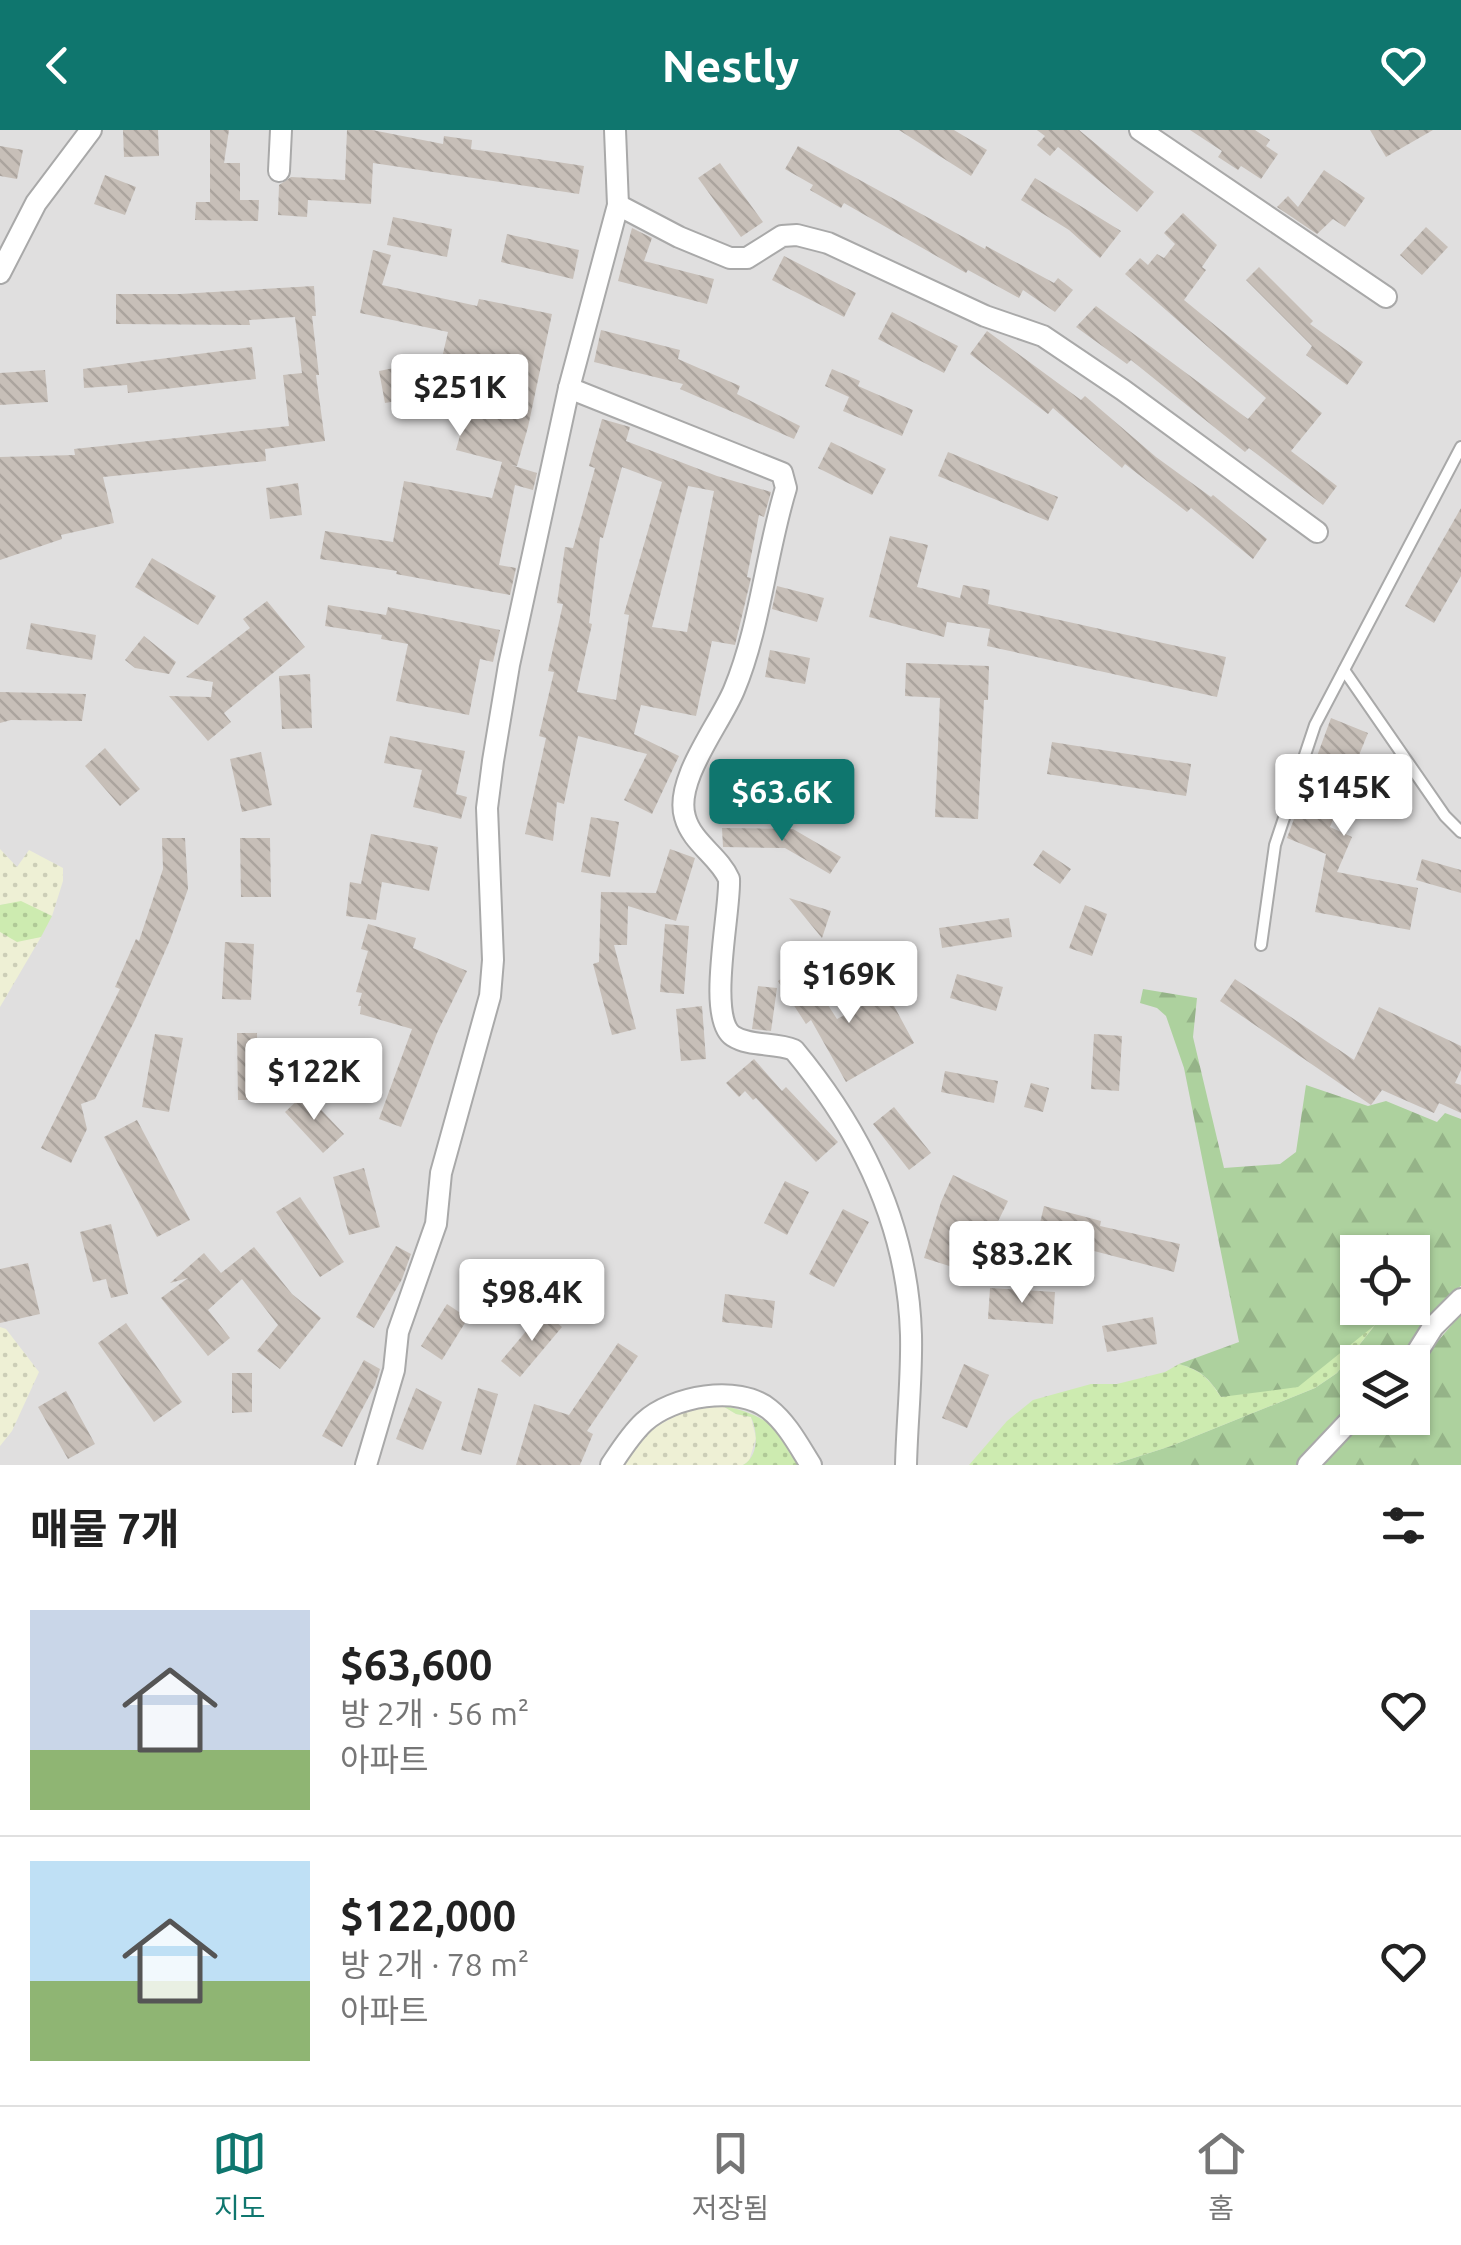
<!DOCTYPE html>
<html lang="ko">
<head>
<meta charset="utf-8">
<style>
	:root { --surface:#fff; --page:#f2f2f2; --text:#222; --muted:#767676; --line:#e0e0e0; --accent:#0f766e }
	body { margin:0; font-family:Ubuntu,"Noto Sans KR",sans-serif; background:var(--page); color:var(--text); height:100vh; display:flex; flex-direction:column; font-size:38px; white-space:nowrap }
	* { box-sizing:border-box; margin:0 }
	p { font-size:32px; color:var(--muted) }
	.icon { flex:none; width:55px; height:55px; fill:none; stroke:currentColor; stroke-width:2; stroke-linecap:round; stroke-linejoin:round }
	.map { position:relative; height:1335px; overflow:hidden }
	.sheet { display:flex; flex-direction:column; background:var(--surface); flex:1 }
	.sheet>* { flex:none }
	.tools { position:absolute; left:1340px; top:1105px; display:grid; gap:20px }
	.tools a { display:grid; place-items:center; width:90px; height:90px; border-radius:0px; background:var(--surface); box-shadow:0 2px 8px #0004; font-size:50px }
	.price { position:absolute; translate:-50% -85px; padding:0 22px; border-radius:10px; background:#fff; color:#222; font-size:32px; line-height:65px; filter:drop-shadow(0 2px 5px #0008) }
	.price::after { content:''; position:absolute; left:50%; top:60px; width:30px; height:22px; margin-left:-15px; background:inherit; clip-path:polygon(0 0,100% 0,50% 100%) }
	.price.selected { background:var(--accent); color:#fff }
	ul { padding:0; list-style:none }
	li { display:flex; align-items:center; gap:30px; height:250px; padding:0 30px }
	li+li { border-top:2px solid var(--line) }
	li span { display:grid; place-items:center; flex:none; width:280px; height:200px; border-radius:0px; color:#555 }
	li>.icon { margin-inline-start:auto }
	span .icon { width:120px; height:120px; fill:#fffc; stroke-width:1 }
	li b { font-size:42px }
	h2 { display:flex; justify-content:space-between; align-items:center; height:120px; padding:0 30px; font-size:42px }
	header { display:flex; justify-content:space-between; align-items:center; height:130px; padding:0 30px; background:var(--accent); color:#fff; font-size:45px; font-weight:600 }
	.tabs { display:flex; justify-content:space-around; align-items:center; height:140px; border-top:2px solid var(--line); background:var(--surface); font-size:28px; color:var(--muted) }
	.tabs a { display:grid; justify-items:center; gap:5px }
	.tabs .selected { color:var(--accent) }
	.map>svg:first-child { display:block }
	.residential { fill:#e0dfdf }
	.farmland { fill:url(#farmland-dots) }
	.grass { fill:url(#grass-dots) }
	.forest { fill:url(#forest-firs); fill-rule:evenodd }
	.building { fill:url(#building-back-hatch); fill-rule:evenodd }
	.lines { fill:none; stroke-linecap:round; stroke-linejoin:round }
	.service-casing { stroke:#a9a9a9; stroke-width:14 }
	.minor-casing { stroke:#a9a9a9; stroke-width:24 }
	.service { stroke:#fff; stroke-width:10 }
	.minor { stroke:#fff; stroke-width:20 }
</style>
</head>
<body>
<header><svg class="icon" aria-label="back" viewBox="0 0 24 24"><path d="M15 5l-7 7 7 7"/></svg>Nestly<svg class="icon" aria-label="heart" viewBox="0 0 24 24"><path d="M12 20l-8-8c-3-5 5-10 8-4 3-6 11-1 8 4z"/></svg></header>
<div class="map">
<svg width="1461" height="1335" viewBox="0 0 1461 1335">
	<defs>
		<pattern id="farmland-dots" width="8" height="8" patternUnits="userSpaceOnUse" patternTransform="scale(2.5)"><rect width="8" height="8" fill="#eef0d5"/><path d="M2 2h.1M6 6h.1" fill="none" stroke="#ccceb7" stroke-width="1.8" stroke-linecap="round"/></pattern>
		<pattern id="grass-dots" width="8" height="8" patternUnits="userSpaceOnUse" patternTransform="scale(2.5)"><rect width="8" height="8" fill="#cdebb0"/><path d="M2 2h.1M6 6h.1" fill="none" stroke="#b0c997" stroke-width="1.8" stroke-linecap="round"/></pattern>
		<pattern id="forest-firs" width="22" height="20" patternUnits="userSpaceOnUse" patternTransform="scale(2.5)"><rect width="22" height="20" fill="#add19e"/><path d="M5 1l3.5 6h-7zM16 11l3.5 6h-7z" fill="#95b388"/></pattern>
		<pattern id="building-back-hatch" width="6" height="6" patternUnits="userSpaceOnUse" patternTransform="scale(2.5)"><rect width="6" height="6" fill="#c7bfb8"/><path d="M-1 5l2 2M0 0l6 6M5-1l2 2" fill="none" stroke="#aba49e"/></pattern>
	</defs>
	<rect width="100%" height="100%" fill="#f2efe9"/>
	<!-- residential -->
	<polygon class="residential" points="0,0 1461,0 1461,1017 1350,998 1246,1244 994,1335 0,1335 0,829 9,812 0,776"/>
	<!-- farmland -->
	<g class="farmland">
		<polygon points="0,719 17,737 29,720 63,738 63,751 52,786 21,772 0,775"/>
		<polygon points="0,802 17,811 41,807 0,877"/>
		<polygon points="0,1197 6,1199 39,1242 12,1301 0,1316"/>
		<polygon points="707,1275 721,1275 736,1284 751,1287 756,1308 749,1331 743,1335 623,1335 650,1300 688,1279"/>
	</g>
	<!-- grass -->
	<g class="grass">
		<polygon points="21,771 52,786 41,807 17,812 0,802 0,775"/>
		<path d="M 1378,1191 L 1337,1243 L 1315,1258 L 1171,1316 L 1112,1335 L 969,1335 L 1007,1291 L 1033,1270 L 1091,1254 L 1117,1254 L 1165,1242 L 1179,1234 C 1201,1240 1209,1249 1221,1267 L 1250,1261 Z"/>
		<path d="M 721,1275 C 764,1285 779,1295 801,1335 L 743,1335 C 759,1326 758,1302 751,1287 L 736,1284 Z"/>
	</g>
	<!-- forest -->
	<g class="forest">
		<path d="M 1143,859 L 1197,868 L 1193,907 L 1224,1038 L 1280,1034 L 1296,1022 L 1306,955 L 1368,976 L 1386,971 L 1437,992 L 1445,983 L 1461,989 L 1461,1156 C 1431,1176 1422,1207 1399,1232 L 1358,1232 L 1357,1269 L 1297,1335 L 1112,1335 L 1171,1316 L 1315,1258 L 1337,1243 L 1375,1195 L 1298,1257 L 1221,1267 C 1209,1248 1201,1240 1179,1234 L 1239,1212 L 1184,938 L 1166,886 L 1157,878 L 1140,873 ZM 1358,1122 L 1412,1122 L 1412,1178 L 1358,1178 Z"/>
		<polygon points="1461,1184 1461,1335 1316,1335 1362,1288 1412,1288 1413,1240"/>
	</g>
	<!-- building -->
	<g class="building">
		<polygon points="123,0 158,0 159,26 124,27"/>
		<polygon points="210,0 229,0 224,33 240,33 240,70 259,70 258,91 195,90 196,72 210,72"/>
		<polygon points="347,0 372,0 443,14 444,6 472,10 471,19 584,36 579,64 373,33 371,74 308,70 307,87 278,85 279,55 291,47 345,50"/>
		<polygon points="899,0 954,0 987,20 971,46"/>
		<polygon points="1037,0 1079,0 1154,62 1137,82 1058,17 1050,26 1037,15 1045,6"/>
		<polygon points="1190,0 1255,0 1270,10 1266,16 1278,24 1261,49 1241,36 1238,40 1218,27 1222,21"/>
		<polygon points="1370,0 1433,0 1386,27"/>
		<polygon points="0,16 23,20 17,49 0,46"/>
		<polygon points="798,16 985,119 986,116 1054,153 1058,148 1073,160 1055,182 1023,160 1019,168 968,140 966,143 844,73 841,78 810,60 813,55 785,39"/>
		<polygon points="720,33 763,92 741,107 698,48"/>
		<polygon points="1324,40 1365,68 1345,97 1333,89 1317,104 1277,77 1288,66 1298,77"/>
		<polygon points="105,45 136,57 125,85 94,74"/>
		<polygon points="1035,48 1121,101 1100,128 1069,100 1021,70"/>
		<polygon points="1183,83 1217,115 1202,137 1206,140 1184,170 1322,283 1291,321 1337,356 1323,375 1249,318 1245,322 1131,230 1127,234 1076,197 1096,176 1248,289 1266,268 1125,144 1140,128 1148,135 1157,124 1164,128 1175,114 1164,103"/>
		<polygon points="393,87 452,99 447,127 387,115"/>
		<polygon points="1426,97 1448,117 1422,145 1400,125"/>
		<polygon points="632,98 652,108 644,131 714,149 707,174 618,151"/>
		<polygon points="507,104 579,120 573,149 501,132"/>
		<polygon points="373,120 391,125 382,155 477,176 479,169 552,184 528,297 517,336 511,335 537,343 533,360 515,355 499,435 516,438 510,465 396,444 397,441 320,429 325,401 393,412 404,351 492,368 502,332 456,320 471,265 435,258 448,202 360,183"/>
		<polygon points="784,126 856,163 844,187 772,150"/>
		<polygon points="1259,137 1313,191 1310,194 1363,232 1347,255 1306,225 1312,216 1246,150"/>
		<polygon points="314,156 316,186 312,186 319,245 316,245 325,311 265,319 266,331 103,347 114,393 61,405 62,409 0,430 0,327 75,325 74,319 289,296 283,245 302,243 295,187 249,190 250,195 116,194 116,164 180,164"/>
		<polygon points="892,182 958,216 944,243 878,209"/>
		<polygon points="601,200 680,220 678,229 740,256 737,264 800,296 794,309 680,259 683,254 594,232"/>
		<polygon points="987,201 1081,270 1085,266 1156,327 1211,367 1213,365 1267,409 1253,429 1191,378 1187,382 1125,334 1122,338 1053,278 1048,284 970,224"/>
		<polygon points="252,217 256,249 128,263 127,255 84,258 83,239"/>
		<polygon points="409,235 415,268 385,273 379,241"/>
		<polygon points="832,239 860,251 858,256 913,280 902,306 843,281 849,267 825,256"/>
		<polygon points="45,240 48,272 0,275 0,243"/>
		<path d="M 602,289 L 630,297 L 626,311 L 717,346 L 771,362 L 764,387 L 759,385 L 747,447 L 751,448 L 735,515 L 712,511 L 696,586 L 641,575 L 634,604 L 679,626 L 652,684 L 624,670 L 647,624 L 578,606 L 564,674 L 557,672 L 553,711 L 525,704 L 546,608 L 539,606 L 554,542 L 548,541 L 563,474 L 557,473 L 565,417 L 573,418 L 595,338 L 589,336 ZM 622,337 L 662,352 L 624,484 L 629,485 L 616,570 L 577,562 L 592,494 L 589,493 L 600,407 L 603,408 ZM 688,356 L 714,361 L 687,502 L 652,497 Z"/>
		<polygon points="831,312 886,339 872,365 818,338"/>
		<polygon points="948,322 1058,367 1048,391 938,346"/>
		<polygon points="298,353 302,385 270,389 266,358"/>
		<polygon points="1461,378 1461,446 1434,493 1405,476"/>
		<polygon points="890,406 928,415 917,457 960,468 963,455 990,460 988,474 1226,527 1217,567 987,516 990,499 947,492 944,507 869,487"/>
		<polygon points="152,428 216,466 198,495 135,457"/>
		<polygon points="777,456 824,468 817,492 772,479"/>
		<polygon points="267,471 305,517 224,583 231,592 208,611 169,566 211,567 213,552 186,547 250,498 243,489"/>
		<polygon points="328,475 386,485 388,477 500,500 493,532 480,529 469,585 396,571 408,514 381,509 382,505 325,496"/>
		<polygon points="31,493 96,505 92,530 26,519"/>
		<polygon points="144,506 176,532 169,544 135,538 125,530"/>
		<polygon points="770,520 810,528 805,554 765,547"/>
		<polygon points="906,533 989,536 988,570 984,570 978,689 935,687 940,568 905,566"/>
		<polygon points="310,544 312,598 282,599 279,546"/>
		<polygon points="0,562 86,564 82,591 11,590 0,593"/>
		<polygon points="1331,588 1368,603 1330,697 1352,707 1337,742 1418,758 1410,800 1315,782 1326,724 1287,708"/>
		<polygon points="390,606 465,621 456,664 467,667 461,689 413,677 422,640 384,633"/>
		<polygon points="1052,612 1191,634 1186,666 1047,644"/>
		<polygon points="105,618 140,659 120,676 85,636"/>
		<polygon points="261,622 272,675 242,682 230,629"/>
		<polygon points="726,633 795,638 793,664 724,659"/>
		<polygon points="591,687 619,692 610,747 581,742"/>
		<polygon points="722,698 793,699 841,727 830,744 785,718 723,717"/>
		<polygon points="371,704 438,717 429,761 382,752 376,790 346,786 350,752 361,754"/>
		<polygon points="162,708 185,708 188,759 170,810 135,890 95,969 81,974 87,999 71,1033 41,1018 120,859 115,857 136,809 139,811 163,739"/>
		<polygon points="240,708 270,708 271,767 241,767"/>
		<polygon points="670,719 695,728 676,791 628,776 627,815 614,815 636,899 612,905 593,834 599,832 601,762 656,763"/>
		<polygon points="1043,720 1071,739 1060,754 1033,735"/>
		<polygon points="1422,729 1461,740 1461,763 1416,750"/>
		<polygon points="789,768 831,781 822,808"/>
		<polygon points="1085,775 1107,784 1092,826 1069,818"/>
		<polygon points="1009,788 1012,807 942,818 939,798"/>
		<polygon points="368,794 416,808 413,818 467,841 437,903 401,997 379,989 412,899 360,884 361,876 358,876 362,863 356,862 368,821 361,819"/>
		<polygon points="665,794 689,796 684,864 660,862"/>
		<polygon points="225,812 254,814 251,870 222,869"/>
		<polygon points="802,835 837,889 887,863 914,913 846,952 811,890 806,894 778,851"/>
		<polygon points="957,844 1003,857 996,881 950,868"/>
		<polygon points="1235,849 1354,930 1379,877 1461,916 1461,940 1455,953 1461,955 1461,983 1439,973 1434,983 1382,960 1371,975 1220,871"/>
		<polygon points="758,856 777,858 771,901 752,899"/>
		<polygon points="702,876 706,929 681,931 676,879"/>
		<polygon points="237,903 257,903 258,970 238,970"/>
		<polygon points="155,904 183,908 169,982 142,977"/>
		<polygon points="1094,904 1122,906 1119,961 1091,959"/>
		<polygon points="754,929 782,961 786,957 838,1012 816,1032 756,968 753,970 745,961 739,967 726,953"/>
		<polygon points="945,941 998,951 994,973 941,962"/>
		<polygon points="1031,953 1049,958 1043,982 1024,977"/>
		<polygon points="305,963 344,1004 323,1023 285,982"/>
		<polygon points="894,977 931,1023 909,1040 873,994"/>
		<polygon points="137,990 190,1090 157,1107 104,1007"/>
		<polygon points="364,1038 380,1097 349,1105 333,1047"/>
		<polygon points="953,1045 1008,1071 984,1120 989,1121 981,1146 924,1128 941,1072"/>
		<polygon points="785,1051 809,1062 787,1105 764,1093"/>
		<polygon points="300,1067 344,1132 320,1147 276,1082"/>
		<polygon points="1044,1076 1101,1091 1100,1096 1180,1114 1174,1142 1037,1106"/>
		<polygon points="843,1079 869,1092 834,1157 809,1144"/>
		<polygon points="111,1094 128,1164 111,1168 106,1149 93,1152 80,1102"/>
		<polygon points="396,1116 411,1124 402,1149 374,1198 356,1187"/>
		<polygon points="254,1117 292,1164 321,1188 280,1239 257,1221 278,1195 242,1149 208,1180 230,1208 208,1226 161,1168 188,1148 170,1153 204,1123 221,1143"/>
		<polygon points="28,1133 40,1184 0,1193 0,1139"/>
		<polygon points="990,1158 1055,1162 1053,1194 988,1189"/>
		<polygon points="725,1164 775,1171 772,1198 722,1192"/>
		<polygon points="447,1174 468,1188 442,1230 421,1216"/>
		<polygon points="543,1181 562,1197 520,1247 501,1231"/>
		<polygon points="1153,1187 1157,1214 1107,1222 1102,1196"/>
		<polygon points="126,1193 182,1272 154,1292 98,1213"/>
		<polygon points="618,1213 638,1226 587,1301 593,1304 580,1335 516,1335 534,1274 569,1285"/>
		<polygon points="364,1230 380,1239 375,1255 342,1317 322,1306"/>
		<polygon points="964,1234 989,1245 967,1298 942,1288"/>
		<polygon points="232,1243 252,1243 252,1282 232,1283"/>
		<polygon points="416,1258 442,1272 423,1320 396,1309"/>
		<polygon points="478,1258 498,1264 481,1325 461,1320"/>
		<polygon points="66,1261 95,1314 68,1329 38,1277"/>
	</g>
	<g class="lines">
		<defs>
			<g id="service">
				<polyline points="1344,540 1445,686 1461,702"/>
				<polyline points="1261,815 1275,715 1315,595 1461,317"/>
			</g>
			<g id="minor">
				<polyline points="1140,0 1386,167"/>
				<polyline points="279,41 281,0"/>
				<polyline points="618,75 679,107 730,128 747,128 782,106 797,105 828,113 985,186 1043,206 1123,260 1317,402"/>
				<polyline points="0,143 36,73 91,0"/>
				<path d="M 569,258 L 782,343 L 786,358 C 766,423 760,498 734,560 C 720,594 674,650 685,687 C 692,713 719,726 729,749 C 731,779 706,888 733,906 C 750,917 775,912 794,920 C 863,1003 908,1096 911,1205 C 912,1248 907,1292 906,1335"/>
				<polyline points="1411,1232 1433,1197 1461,1169"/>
				<polyline points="366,1335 394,1240 398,1202 436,1094 441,1043 490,866 493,830 487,678 493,631 509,535 569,258 618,75 615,0"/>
				<path d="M 611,1335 C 621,1320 631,1304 644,1292 C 672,1266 738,1254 769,1279 C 787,1293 799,1316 811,1335"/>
				<polyline points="1308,1335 1358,1282"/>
			</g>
		</defs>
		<!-- service casing -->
		<use href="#service" class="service-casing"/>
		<!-- minor casing -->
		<use href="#minor" class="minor-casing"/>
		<!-- service -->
		<use href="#service" class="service"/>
		<!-- minor -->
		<use href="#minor" class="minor"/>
	</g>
</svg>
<div class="tools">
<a><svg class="icon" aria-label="locate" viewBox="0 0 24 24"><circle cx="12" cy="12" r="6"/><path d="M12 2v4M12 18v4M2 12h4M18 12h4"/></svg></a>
<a><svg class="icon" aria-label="layers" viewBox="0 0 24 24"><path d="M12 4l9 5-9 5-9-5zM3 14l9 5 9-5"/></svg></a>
</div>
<b class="price" style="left:460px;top:309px">$251K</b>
<b class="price" style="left:1344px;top:709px">$145K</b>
<b class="price selected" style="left:782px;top:714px">$63.6K</b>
<b class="price" style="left:849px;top:896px">$169K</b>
<b class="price" style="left:314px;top:993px">$122K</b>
<b class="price" style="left:1022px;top:1176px">$83.2K</b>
<b class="price" style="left:532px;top:1214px">$98.4K</b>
</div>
<section class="sheet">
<h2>매물 7개<svg class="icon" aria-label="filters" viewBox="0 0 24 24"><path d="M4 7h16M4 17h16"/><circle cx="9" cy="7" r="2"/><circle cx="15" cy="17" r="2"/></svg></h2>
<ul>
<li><span style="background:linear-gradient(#c9d6e8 70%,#8fb573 0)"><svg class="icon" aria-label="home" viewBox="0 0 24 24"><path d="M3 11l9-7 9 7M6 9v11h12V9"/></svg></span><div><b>$63,600</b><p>방 2개 · 56 m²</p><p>아파트</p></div><svg class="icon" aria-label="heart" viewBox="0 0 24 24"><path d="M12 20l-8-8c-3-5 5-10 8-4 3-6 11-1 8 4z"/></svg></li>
<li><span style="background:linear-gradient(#bfe0f5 60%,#8fb573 0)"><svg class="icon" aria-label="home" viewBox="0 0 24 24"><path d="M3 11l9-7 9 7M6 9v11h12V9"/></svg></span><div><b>$122,000</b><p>방 2개 · 78 m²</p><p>아파트</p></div><svg class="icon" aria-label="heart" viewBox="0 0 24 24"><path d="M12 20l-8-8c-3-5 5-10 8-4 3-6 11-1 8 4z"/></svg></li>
</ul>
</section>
<nav class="tabs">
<a class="selected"><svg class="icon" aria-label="map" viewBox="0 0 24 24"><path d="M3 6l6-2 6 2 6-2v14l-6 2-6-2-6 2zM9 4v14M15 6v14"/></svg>지도</a>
<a><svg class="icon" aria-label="saved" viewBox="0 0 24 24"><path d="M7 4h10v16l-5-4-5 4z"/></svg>저장됨</a>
<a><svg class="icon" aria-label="home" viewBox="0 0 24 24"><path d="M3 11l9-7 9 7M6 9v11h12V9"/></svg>홈</a>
</nav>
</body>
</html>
